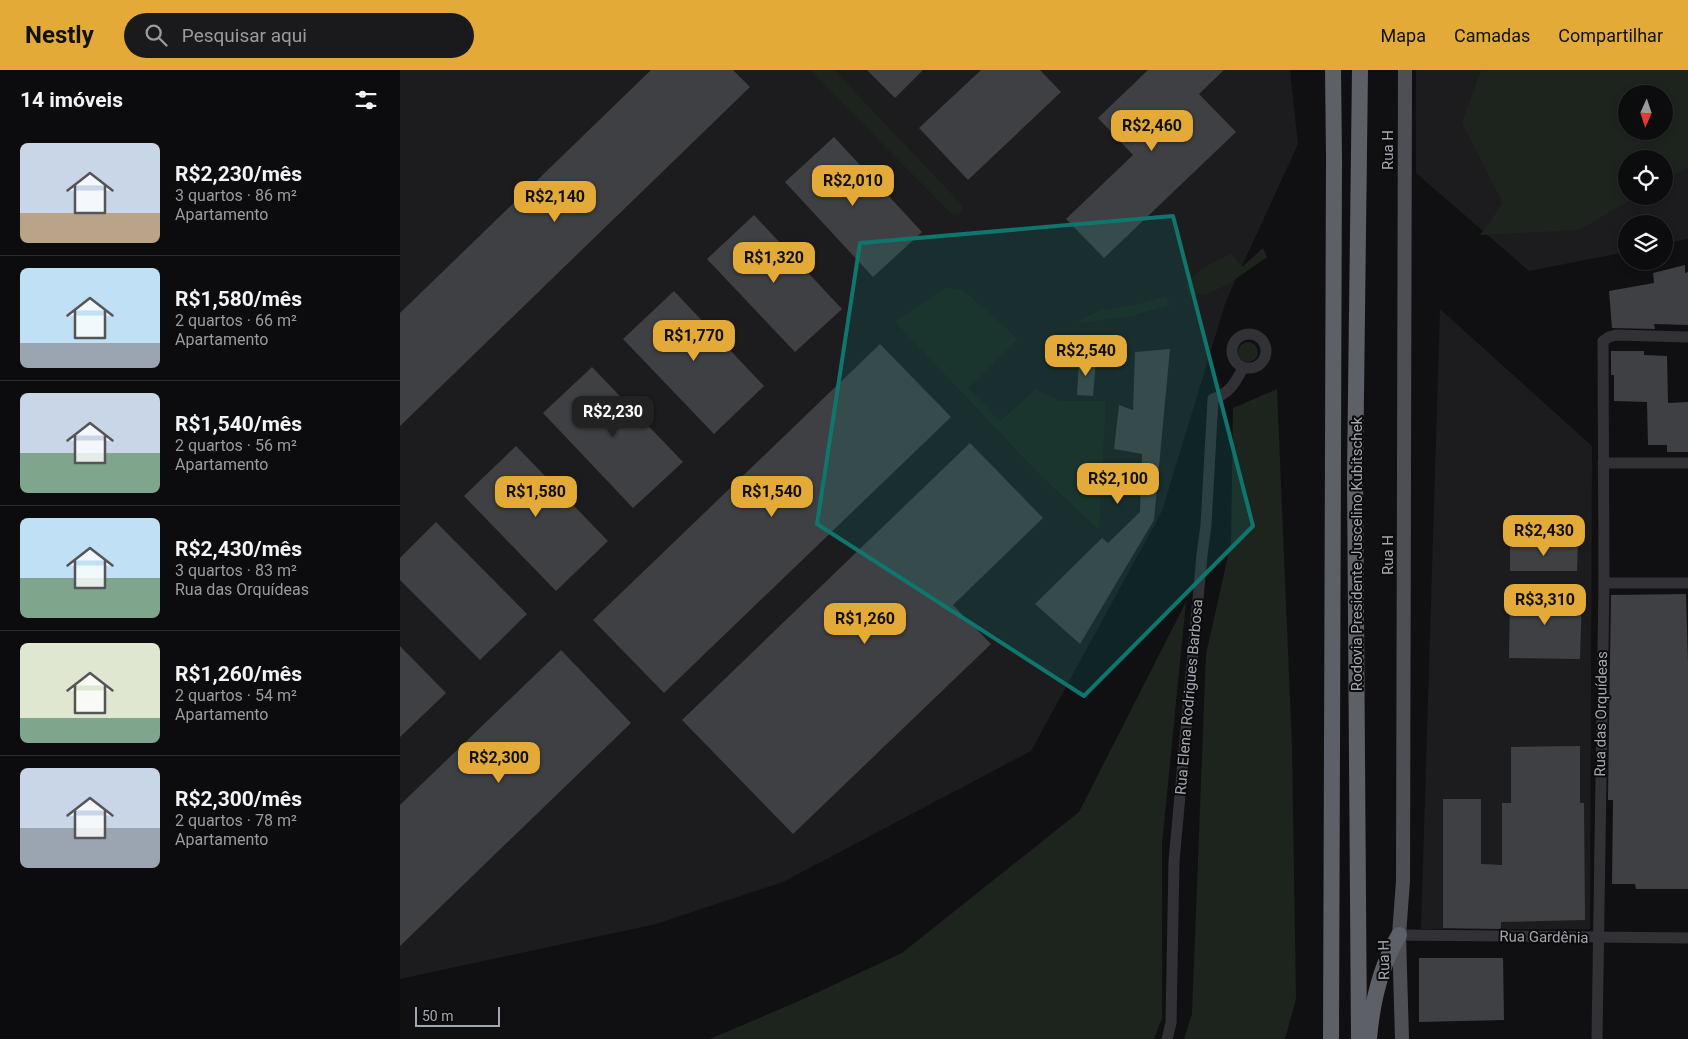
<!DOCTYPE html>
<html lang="pt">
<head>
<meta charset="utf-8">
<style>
	:root { --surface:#0c0c0e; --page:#1a1a1c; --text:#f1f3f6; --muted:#9a9b9e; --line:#2c2c2e; --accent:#e3aa37 }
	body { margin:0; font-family:Roboto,sans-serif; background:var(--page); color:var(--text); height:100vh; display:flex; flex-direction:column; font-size:19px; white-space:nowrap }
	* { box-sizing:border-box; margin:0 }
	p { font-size:16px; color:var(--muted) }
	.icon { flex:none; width:28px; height:28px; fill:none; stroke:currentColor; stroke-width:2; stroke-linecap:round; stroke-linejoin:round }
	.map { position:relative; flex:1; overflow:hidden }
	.panel { display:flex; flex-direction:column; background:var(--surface); width:400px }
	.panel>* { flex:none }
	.needle { width:32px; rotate:183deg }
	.controls { position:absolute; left:1218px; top:15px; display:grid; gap:10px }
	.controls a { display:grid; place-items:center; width:55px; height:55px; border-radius:50%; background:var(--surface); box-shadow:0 2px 8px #0003,0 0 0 1px var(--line); font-size:25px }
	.scale { position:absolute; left:15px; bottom:12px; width:85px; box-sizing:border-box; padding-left:5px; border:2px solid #a3a7b1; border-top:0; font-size:14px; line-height:18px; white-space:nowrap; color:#a3a7b1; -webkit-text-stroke:4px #0b0b0c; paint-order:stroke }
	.price { position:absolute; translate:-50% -42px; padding:0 11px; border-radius:10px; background:var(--accent); color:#111; font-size:16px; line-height:32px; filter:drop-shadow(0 1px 2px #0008) }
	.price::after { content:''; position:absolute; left:50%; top:30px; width:15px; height:11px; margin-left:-8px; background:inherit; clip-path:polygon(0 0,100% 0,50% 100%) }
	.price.selected { background:#222; color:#fff }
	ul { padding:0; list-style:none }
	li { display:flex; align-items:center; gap:15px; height:125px; padding:0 20px }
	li+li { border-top:1px solid var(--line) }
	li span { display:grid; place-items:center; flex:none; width:140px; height:100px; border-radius:8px; color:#555 }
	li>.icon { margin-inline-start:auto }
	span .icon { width:60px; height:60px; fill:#fffc; stroke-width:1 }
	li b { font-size:21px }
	h2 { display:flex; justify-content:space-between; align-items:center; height:60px; padding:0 20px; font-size:21px }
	header { display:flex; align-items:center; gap:30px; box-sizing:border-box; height:70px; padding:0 25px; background:var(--accent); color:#111 }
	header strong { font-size:24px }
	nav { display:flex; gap:28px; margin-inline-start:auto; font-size:18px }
	.search { width:350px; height:45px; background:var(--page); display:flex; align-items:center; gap:12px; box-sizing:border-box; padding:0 18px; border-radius:28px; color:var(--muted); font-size:19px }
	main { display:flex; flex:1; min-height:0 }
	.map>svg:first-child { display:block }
	.built { fill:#1c1c1e; fill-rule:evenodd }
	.green { fill:#1d241e; fill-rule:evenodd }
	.building { fill:#3f4044 }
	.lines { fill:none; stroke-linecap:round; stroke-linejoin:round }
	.minor { stroke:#323236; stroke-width:11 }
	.major { stroke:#4e4f55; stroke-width:14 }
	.highway { stroke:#5e6067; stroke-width:16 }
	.marked { fill:#0f766e; fill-opacity:0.2; stroke:#0f766e; stroke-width:4; stroke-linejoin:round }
	.labels { text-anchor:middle; stroke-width:4; stroke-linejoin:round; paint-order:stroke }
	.street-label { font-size:15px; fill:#a3a7b1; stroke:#0b0b0c }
</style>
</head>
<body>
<header>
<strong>Nestly</strong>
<div class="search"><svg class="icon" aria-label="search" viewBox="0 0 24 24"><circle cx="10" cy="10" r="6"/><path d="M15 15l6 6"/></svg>Pesquisar aqui</div>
<nav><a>Mapa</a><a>Camadas</a><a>Compartilhar</a></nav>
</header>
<main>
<section class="panel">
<h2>14 imóveis<svg class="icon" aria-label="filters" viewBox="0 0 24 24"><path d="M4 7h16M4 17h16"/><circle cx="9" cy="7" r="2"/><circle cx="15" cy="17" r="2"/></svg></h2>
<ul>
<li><span style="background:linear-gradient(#c9d6e8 70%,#b9a48a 0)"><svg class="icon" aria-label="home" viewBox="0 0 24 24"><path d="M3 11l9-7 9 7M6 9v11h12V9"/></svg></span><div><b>R$2,230/mês</b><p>3 quartos · 86 m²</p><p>Apartamento</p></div></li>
<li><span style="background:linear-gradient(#bfe0f5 75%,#9aa5b1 0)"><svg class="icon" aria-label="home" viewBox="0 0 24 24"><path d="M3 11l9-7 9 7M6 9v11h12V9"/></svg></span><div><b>R$1,580/mês</b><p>2 quartos · 66 m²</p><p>Apartamento</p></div></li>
<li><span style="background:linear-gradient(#c9d6e8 60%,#7fa58c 0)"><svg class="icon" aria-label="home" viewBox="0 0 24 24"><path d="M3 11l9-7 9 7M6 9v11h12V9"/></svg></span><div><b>R$1,540/mês</b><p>2 quartos · 56 m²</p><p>Apartamento</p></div></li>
<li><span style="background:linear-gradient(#bfe0f5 60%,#7fa58c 0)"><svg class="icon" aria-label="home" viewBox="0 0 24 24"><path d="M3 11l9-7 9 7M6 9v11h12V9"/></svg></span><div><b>R$2,430/mês</b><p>3 quartos · 83 m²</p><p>Rua das Orquídeas</p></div></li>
<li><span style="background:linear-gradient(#dfe7d0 75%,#7fa58c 0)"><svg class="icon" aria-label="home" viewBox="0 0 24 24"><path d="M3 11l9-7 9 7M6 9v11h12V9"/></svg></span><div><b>R$1,260/mês</b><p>2 quartos · 54 m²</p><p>Apartamento</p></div></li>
<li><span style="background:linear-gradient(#c9d6e8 60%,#9aa5b1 0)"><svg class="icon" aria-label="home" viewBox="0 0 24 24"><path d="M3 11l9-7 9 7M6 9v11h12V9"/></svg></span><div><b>R$2,300/mês</b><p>2 quartos · 78 m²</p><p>Apartamento</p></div></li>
</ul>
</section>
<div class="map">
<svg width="1288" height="969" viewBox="0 0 1288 969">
	<rect width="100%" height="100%" fill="#101012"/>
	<!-- built -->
	<g class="built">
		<polygon points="0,0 890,0 898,74 826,231 762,441 631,681 383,812 256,854 0,909"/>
		<path d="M 1016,0 L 1288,0 L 1288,169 L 1264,174 L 1264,154 L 1226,154 L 1226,182 L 1129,201 L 1016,103 ZM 1226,24 L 1264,24 L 1264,61 L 1226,61 ZM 1226,89 L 1264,89 L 1264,126 L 1226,126 Z"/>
		<polygon points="1040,239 1192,376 1190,859 1021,859"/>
	</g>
	<!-- green -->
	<g class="green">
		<polygon points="410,0 434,0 560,133 563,139 560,143 553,144 546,138"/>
		<path d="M 1081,0 L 1288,0 L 1288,97 L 1264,111 L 1264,89 L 1226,89 L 1226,126 L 1237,126 L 1179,160 L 1080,165 L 1103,133 L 1062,53 ZM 1226,24 L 1264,24 L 1264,61 L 1226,61 Z"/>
		<path d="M 863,178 L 867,187 L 827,215 L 806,224 L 789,225 L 785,217 C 789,204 818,189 831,184 L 842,197 Z"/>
		<polygon points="544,218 562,219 618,269 568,318 600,351 636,319 660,331 706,331 699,460 639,404 495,252"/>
		<polygon points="766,226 770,235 732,246 674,254 700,240 739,234"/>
		<circle cx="848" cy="282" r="10"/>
		<polygon points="877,319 892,677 896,929 885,969 784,969 792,944 806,584 831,473 833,338"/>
		<polygon points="786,532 762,774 762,948 754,969 310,969 399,931 502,883 679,742"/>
	</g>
	<!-- building -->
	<g class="building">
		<polygon points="251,0 333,0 350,17 0,356 0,243"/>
		<polygon points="467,0 523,0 495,28"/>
		<polygon points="581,0 640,0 661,22 568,110 519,58"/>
		<polygon points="748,0 824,0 799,24 836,62 704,188 666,149 733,85 698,48"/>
		<polygon points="434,67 522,162 473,207 385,112"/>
		<polygon points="354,145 442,239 395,282 307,189"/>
		<polygon points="1285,195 1285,203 1288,202 1288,255 1254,254 1255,259 1212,258 1209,221 1254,213 1253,203"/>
		<polygon points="274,221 364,316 314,364 223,269"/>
		<polygon points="480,274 551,347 264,623 193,550"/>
		<polygon points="770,279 754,450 680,574 635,534 702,468 708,473 740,442 742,384 714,379 719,335 733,340 735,282"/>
		<polygon points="1211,281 1244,281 1244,285 1267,286 1268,333 1288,332 1288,382 1267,382 1267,375 1248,375 1247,332 1214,331 1214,305 1211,305"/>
		<polygon points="679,289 696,290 693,326 677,325"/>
		<polygon points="192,297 283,392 233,438 143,343"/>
		<polygon points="570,373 643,448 553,535 591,574 393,764 282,650"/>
		<polygon points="116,376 208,471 156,521 64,426"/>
		<polygon points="36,452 127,544 80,590 0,510 0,488"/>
		<polygon points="1178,472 1177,501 1110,501 1110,473"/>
		<polygon points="1110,524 1182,524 1180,589 1109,588"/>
		<polygon points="1286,524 1288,592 1288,819 1236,819 1235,814 1212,814 1213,730 1208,730 1208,727 1211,525"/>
		<polygon points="0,576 46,623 0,667"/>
		<polygon points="161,580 231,653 0,876 0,735"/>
		<polygon points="1180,676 1180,733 1184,733 1185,850 1101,852 1101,859 1043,858 1043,729 1081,729 1081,794 1102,795 1102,733 1111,733 1111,677"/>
		<polygon points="1019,888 1103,888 1104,950 1019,952"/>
	</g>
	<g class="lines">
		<!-- minor -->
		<g class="minor">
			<circle cx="849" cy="281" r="17"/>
			<polyline points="1203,393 1288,393"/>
			<polyline points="1204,513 1288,513"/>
			<polyline points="999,865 1288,868"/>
			<path d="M 767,969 L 771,953 L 774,791 L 802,485 L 806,455 L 813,329 C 830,323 835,313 843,298"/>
			<polyline points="1197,969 1204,513 1203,271 1209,267 1216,265 1288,267"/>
		</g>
		<!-- major -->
		<polyline class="major" points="1002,969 999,865 1003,811 1005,0"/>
		<!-- highway -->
		<g class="highway">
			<polyline points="931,969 934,87 933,0"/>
			<polyline points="959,969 955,406 960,0"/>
			<path d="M 969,969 C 972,932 980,897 999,865"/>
		</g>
	</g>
	<!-- marked area -->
	<path class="marked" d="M 773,146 L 853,456 L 684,626 L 417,454 L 460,173 Z"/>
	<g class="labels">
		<!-- street labels -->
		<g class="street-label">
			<text transform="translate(988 80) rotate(-90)" y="5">Rua H</text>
			<text transform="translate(957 484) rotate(-90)" y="5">Rodovia Presidente Juscelino Kubitschek</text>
			<text transform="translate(988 485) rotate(-90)" y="5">Rua H</text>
			<text transform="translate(789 627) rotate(-85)" y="5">Rua Elena Rodrigues Barbosa</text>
			<text transform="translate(1201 644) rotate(-89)" y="5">Rua das Orquídeas</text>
			<text transform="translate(1144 867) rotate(1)" y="5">Rua Gardênia</text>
			<text transform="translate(984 890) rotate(-91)" y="5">Rua H</text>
		</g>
	</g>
</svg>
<div class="controls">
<a><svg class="needle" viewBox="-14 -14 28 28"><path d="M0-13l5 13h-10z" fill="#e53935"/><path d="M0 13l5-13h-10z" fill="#9a9b9e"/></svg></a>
<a><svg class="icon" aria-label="locate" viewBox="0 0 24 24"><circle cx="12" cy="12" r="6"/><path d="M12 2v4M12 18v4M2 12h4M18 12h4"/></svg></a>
<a><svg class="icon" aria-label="layers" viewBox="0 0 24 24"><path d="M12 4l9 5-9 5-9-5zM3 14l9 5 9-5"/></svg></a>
</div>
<div class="scale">50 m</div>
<b class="price" style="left:752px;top:82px">R$2,460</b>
<b class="price" style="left:453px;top:137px">R$2,010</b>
<b class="price" style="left:155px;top:153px">R$2,140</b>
<b class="price" style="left:374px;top:214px">R$1,320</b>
<b class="price" style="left:294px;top:292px">R$1,770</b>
<b class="price" style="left:686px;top:307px">R$2,540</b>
<b class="price selected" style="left:213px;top:368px">R$2,230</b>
<b class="price" style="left:718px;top:435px">R$2,100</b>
<b class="price" style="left:136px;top:448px">R$1,580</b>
<b class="price" style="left:372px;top:448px">R$1,540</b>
<b class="price" style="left:1144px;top:487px">R$2,430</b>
<b class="price" style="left:1145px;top:556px">R$3,310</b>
<b class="price" style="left:465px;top:575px">R$1,260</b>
<b class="price" style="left:99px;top:714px">R$2,300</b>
</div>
</main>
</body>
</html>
